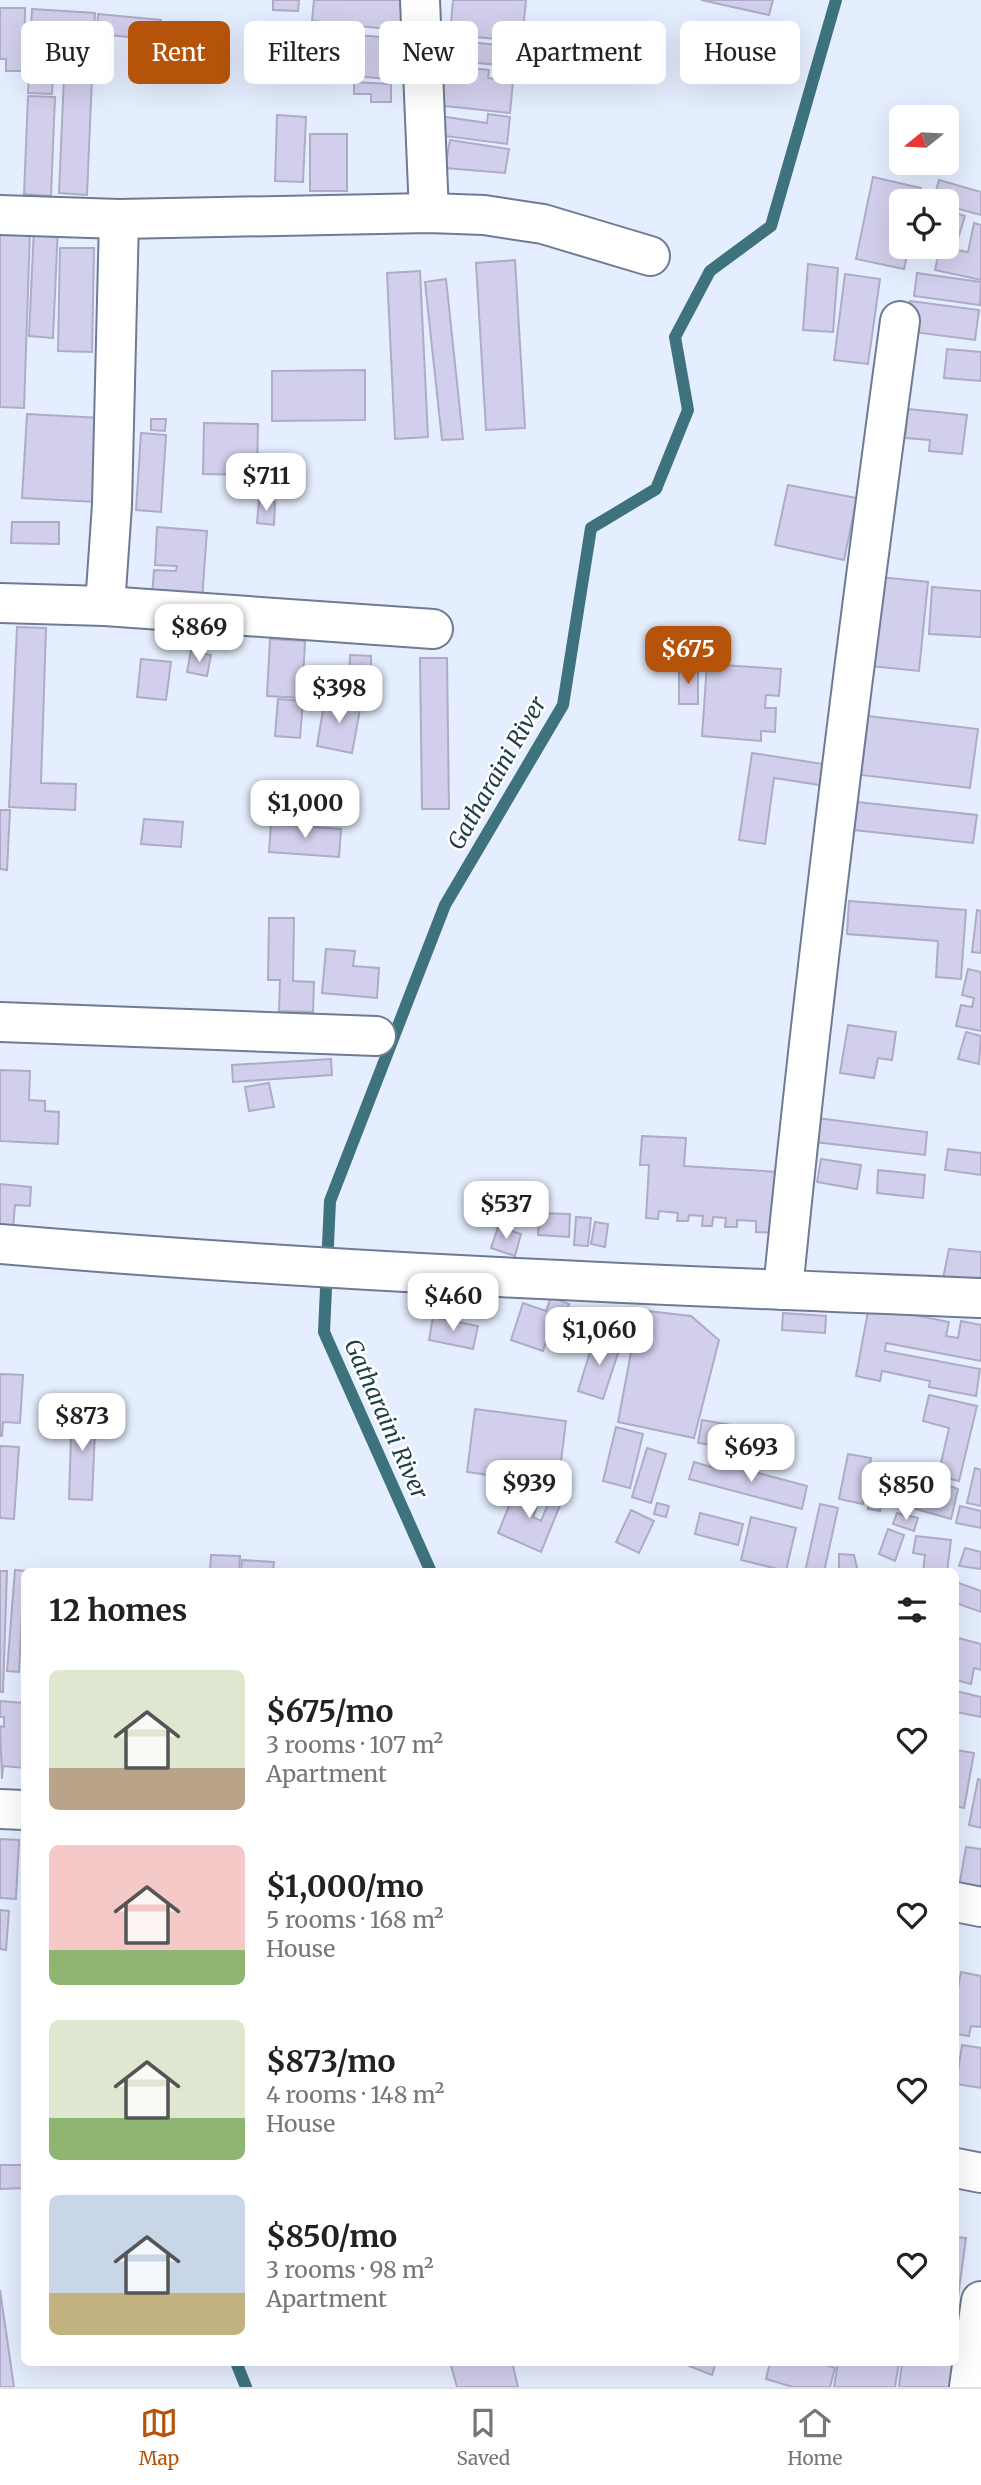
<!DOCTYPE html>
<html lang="en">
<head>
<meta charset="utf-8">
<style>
	:root { --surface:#fff; --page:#f2f2f2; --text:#222; --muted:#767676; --line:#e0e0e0; --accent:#b45309 }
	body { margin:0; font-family:Merriweather,serif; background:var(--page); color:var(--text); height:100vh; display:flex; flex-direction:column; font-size:26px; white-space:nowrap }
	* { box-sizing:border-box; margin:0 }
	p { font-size:23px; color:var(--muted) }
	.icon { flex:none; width:38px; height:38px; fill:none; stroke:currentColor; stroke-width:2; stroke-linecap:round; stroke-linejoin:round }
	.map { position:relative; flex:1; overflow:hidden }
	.side { position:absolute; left:21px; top:1568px; width:938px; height:798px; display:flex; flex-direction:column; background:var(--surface); border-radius:10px; box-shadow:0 7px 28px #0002 }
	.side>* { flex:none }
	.banner { position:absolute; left:21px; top:21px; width:940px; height:63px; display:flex; gap:14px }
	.needle { width:46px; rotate:252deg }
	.controls { position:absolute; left:889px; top:105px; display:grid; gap:14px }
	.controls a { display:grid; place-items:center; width:70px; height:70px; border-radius:10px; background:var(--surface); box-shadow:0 7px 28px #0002; font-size:35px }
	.price { position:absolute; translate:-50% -60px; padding:0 16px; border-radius:14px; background:#fff; color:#222; font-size:23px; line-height:46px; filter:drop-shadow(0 2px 4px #0008) }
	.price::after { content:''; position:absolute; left:50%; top:42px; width:21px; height:16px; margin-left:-10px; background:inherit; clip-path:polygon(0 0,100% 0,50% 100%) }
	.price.current { background:var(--accent); color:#fff }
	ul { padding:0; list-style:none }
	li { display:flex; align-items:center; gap:21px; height:175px; padding:0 28px }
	li span { display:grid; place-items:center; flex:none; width:196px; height:140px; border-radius:10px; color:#555 }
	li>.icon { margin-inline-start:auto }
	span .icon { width:84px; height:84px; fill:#fffc; stroke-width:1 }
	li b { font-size:30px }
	h2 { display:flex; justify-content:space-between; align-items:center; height:84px; padding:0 28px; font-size:30px }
	.tag { padding:0 24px; border-radius:10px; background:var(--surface); box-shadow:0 7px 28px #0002; font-size:24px; line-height:63px }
	.tag.current { background:var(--accent); color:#fff }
	.tab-bar { display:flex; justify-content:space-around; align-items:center; height:98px; border-top:2px solid var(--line); background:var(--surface); font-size:19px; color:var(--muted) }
	.tab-bar a { display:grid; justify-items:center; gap:4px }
	.tab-bar .current { color:var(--accent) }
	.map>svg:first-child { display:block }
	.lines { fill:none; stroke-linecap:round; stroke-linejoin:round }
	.stream { stroke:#3e727d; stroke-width:12 }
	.building { fill:#d2cfec; stroke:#aeabc7; stroke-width:2 }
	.minor-casing { stroke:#6f7b93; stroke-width:42 }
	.minor { stroke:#fff; stroke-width:38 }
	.labels { text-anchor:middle; stroke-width:5; stroke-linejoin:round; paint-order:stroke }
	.water-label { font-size:23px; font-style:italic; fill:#1d4047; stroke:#fff }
</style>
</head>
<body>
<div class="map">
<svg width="981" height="2387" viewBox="0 0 981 2387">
	<rect width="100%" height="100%" fill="#e5eefe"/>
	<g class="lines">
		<!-- stream -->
		<g class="stream">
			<polyline points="431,1572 324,1332 330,1201 445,905 563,705 591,528 656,489 688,410 675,337 710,271 771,226 836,0"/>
			<polyline points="236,2362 246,2387"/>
		</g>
	</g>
	<!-- building -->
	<g class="building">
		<polygon points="273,0 299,0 298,11 273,10"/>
		<polygon points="314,0 410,0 406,31 312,21"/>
		<polygon points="453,0 526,0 522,41 450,35"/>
		<polygon points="701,0 773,0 769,15"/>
		<polygon points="0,8 25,8 24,71 6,71 6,59 0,59"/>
		<polygon points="32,9 95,13 92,75 68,74 69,37 55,36 52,94 28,93"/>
		<polygon points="98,14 161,20 160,40 97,34"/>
		<polygon points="356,35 393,38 389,79 352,76"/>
		<polygon points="450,40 516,47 513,79 497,77 498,65 447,60"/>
		<polygon points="471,68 489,70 488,78 513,81 510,113 436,105 439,74 470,77"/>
		<polygon points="64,76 92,77 87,195 59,193"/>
		<polygon points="354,82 391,84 391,102 371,102 371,94 354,94"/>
		<polygon points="28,96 55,97 51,196 24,194"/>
		<polygon points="488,114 510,117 507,144 437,135 439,116 487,123"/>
		<polygon points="277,115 306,117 303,182 275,181"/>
		<rect x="310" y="134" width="37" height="57"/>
		<polygon points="450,140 509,149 505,173 445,168"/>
		<polygon points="873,177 921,188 918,201 901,201 901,247 909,247 904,269 856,259"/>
		<polygon points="939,180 981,192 981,215 947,206 947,201 933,201"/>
		<polygon points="947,210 965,216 956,245 947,242"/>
		<polygon points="974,223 981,225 981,280 935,270 940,247 968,252"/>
		<polygon points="34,227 58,227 53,338 29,336"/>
		<polygon points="0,230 30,231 24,408 0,407"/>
		<polygon points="60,248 94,248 92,352 58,351"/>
		<polygon points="515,260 525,428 486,430 476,263"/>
		<polygon points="808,264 838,268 833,332 803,330"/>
		<polygon points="420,271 428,437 395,439 387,273"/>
		<polygon points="917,273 981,282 980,305 914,296"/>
		<polygon points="845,274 880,279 868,364 834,360"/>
		<polygon points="446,279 463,439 442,440 425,282"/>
		<polygon points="910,301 979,310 975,340 905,331"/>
		<polygon points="947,349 981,352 981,381 944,378"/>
		<polygon points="365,370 365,420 272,421 272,371"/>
		<polygon points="908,409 967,415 962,454 929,451 930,440 905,438"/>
		<polygon points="27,414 101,418 96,502 22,498"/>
		<polygon points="151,419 166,419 165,431 151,430"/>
		<polygon points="204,423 258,424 257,475 203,474"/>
		<polygon points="141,433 166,435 161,512 136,510"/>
		<polygon points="788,485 857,498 844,560 775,545"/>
		<polygon points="259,500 275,502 274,525 257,523"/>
		<polygon points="12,522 59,522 59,544 11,543"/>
		<polygon points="157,527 207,531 202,600 152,596 154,570 176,571 177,566 155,565"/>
		<polygon points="880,577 928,582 919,671 871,666"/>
		<polygon points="932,587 981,591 981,637 929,634"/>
		<polygon points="17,627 46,628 41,783 76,784 75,810 9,807"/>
		<polygon points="270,639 305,641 302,698 267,696"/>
		<polygon points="191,651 211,655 207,676 187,672"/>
		<polygon points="350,655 371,656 371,695 349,694"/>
		<polygon points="420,658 447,658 449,809 422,809"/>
		<polygon points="141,659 171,662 166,700 137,697"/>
		<polygon points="707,664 781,669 779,696 766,695 765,708 776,708 775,732 761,731 761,741 702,736"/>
		<rect x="679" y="668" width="19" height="36"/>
		<polygon points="325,698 361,704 352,753 317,746"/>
		<polygon points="278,699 303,701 300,738 275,736"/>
		<polygon points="868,716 978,729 970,788 861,775"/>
		<polygon points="752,753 823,764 820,785 774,778 765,844 739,840"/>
		<polygon points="857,802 977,815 973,843 854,830"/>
		<polygon points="0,810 10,810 7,870 0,869"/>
		<polygon points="144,819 183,822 181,847 141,844"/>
		<polygon points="271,824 341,829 339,857 269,852"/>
		<polygon points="849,901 966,910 961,979 936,977 938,941 847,934"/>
		<polygon points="977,910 981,911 981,953 972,952"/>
		<polygon points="269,918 294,918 293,981 314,982 313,1012 279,1011 280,980 268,980"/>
		<polygon points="326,949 355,951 353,966 379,968 377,998 322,993"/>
		<polygon points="968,969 981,972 981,1031 956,1026 961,1005 972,1007 974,998 962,995"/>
		<polygon points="848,1025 896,1032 892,1060 878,1058 874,1078 840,1073"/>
		<polygon points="966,1032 981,1036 979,1064 958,1059"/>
		<polygon points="331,1059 332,1075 233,1082 232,1065"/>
		<polygon points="0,1070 30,1071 29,1100 45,1101 45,1111 59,1112 58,1144 0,1141"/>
		<polygon points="269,1083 274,1107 249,1111 245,1087"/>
		<polygon points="817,1118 927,1132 925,1155 815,1142"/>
		<polygon points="642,1136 686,1138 684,1166 778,1172 774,1233 756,1232 756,1221 737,1220 737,1227 725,1227 726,1218 713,1217 712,1226 702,1226 703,1216 689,1215 688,1221 677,1221 678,1213 659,1211 658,1219 646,1218 649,1165 640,1165"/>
		<polygon points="948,1149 981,1153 981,1175 945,1170"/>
		<polygon points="821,1159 861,1165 857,1189 817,1182"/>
		<polygon points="878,1170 925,1175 923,1198 877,1193"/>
		<polygon points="0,1184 31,1187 30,1206 15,1205 13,1228 0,1227"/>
		<polygon points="539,1213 570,1214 569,1237 538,1235"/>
		<polygon points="576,1217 591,1218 588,1246 574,1245"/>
		<polygon points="595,1222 608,1224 605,1247 591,1244"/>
		<polygon points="498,1227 521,1234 515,1256 491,1248"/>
		<polygon points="949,1249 981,1252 981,1290 942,1283"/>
		<polygon points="551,1297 569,1304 560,1329 551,1326 543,1351 511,1340 523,1303 546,1311"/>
		<polygon points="869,1306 949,1322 946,1336 958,1338 961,1321 981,1325 981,1361 886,1343 885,1351 980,1369 976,1396 929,1387 930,1381 882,1371 880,1381 856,1376"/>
		<polygon points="639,1310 691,1316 719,1340 694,1438 618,1422"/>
		<polygon points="783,1313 826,1316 825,1333 782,1330"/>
		<polygon points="433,1317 478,1326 473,1349 429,1340"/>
		<polygon points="595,1336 621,1344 603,1399 578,1391"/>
		<polygon points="0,1374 23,1375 20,1423 3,1422 2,1436 0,1436"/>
		<polygon points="929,1395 977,1406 959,1481 938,1476 949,1428 923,1421"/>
		<polygon points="72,1406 96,1407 92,1500 69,1499"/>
		<polygon points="475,1409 566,1421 558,1485 467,1472"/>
		<polygon points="702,1420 777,1433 771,1465 717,1456 719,1446 698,1443"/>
		<polygon points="616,1427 643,1434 630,1488 603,1481"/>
		<polygon points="0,1446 19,1447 14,1519 0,1518"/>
		<polygon points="647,1448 666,1454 651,1503 632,1497"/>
		<polygon points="848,1454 871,1458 863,1504 839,1499"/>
		<polygon points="694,1462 715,1468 717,1462 807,1486 802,1509 689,1479"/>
		<polygon points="975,1468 981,1470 981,1506 967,1503"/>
		<polygon points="874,1471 886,1473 880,1511 868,1509"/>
		<polygon points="898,1471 927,1478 923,1493 895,1487"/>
		<polygon points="937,1481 958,1489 951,1519 916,1509 920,1495 924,1498"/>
		<polygon points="516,1489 540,1499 533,1517 541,1521 552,1494 563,1498 541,1552 498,1533"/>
		<polygon points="657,1503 669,1506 666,1517 654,1514"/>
		<polygon points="820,1504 838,1508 824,1572 805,1572"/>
		<polygon points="960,1506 981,1511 981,1528 956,1523"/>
		<polygon points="631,1510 654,1521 639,1553 616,1542"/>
		<polygon points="700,1513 743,1524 738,1545 695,1534"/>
		<polygon points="897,1513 918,1518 914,1531 893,1524"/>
		<polygon points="751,1517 796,1528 786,1571 741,1560"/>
		<polygon points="888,1529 904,1535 895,1561 879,1554"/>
		<polygon points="916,1536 951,1540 947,1572 923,1572 925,1555 913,1553"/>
		<polygon points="965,1548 981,1552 981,1569 959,1566"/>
		<polygon points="839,1554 854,1555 858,1572 839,1571"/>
		<polygon points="211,1555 240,1556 239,1572 210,1572"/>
		<polygon points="242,1560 274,1562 273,1572 241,1572"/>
		<polygon points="15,1570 27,1571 24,1572 19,1672 7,1671"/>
		<polygon points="0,1571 7,1571 3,1692 0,1692"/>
		<polygon points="956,1582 981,1591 981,1612 956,1603"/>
		<polygon points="958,1638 981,1644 981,1670 974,1668 971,1684 956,1680 956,1649"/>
		<polygon points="956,1691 981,1697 981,1717 956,1712"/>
		<polygon points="0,1701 24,1703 24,1768 3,1766 2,1779 0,1726 4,1727 4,1717 0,1717"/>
		<polygon points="956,1750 974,1753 964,1808 956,1806"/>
		<polygon points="978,1779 981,1780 981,1828 969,1825"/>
		<polygon points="0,1839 19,1840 16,1899 0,1898"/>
		<polygon points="966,1847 981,1849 981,1890 959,1887"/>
		<polygon points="0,1910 9,1911 6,1950 0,1949"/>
		<polygon points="961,1972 981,1976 981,2027 971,2026 969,2036 956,2034 956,1999"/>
		<polygon points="962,2045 981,2048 981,2088 956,2084"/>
		<polygon points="0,2165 24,2165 24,2188 0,2189"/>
		<polygon points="956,2237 966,2238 957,2305 956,2305"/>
		<polygon points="0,2290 14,2387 0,2387"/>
		<polygon points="956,2317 971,2319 962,2387 899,2387 902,2362 956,2362"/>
		<polygon points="450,2362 512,2362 518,2387 457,2387"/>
		<polygon points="679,2362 716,2362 712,2375"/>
		<polygon points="770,2362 816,2362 835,2368 830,2387 793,2387 766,2379"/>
		<polygon points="838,2362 899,2362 895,2387 834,2387"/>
	</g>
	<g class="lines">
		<defs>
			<g id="minor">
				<polyline points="420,0 429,213"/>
				<polyline points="0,215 119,219 429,213 484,215 543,224 650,256"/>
				<polyline points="0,603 105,606 433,629"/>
				<polyline points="105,606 112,505 119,219"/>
				<polyline points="0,1022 376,1036"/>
				<path d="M 0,1244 C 326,1272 654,1285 981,1298"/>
				<path d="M 783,1290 C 815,966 856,644 900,321"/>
				<polyline points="0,1809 24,1810"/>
				<polyline points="956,1902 981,1907"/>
				<polyline points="956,2168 981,2173"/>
				<polyline points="969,2387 981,2301"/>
			</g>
		</defs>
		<!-- minor casing -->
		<use href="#minor" class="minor-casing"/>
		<!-- minor -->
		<use href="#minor" class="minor"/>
	</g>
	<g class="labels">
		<!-- water labels -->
		<g class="water-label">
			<text transform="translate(497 773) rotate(-60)" y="8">Gatharaini River</text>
			<text transform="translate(386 1419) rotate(66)" y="8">Gatharaini River</text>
		</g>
	</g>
</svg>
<div class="controls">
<a><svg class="needle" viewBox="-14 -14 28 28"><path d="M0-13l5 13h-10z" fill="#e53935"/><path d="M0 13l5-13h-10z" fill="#767676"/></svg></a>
<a><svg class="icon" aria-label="locate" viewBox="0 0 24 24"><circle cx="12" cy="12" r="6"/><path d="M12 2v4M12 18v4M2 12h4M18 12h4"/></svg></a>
</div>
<b class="price" style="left:266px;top:513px">$711</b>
<b class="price" style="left:199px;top:664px">$869</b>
<b class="price current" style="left:688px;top:686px">$675</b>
<b class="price" style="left:339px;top:725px">$398</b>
<b class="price" style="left:305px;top:840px">$1,000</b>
<b class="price" style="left:506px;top:1241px">$537</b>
<b class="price" style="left:453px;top:1333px">$460</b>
<b class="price" style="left:599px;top:1367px">$1,060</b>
<b class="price" style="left:82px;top:1453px">$873</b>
<b class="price" style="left:751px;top:1484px">$693</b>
<b class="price" style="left:529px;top:1520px">$939</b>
<b class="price" style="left:906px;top:1522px">$850</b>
<div class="banner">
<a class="tag">Buy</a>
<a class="tag current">Rent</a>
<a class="tag">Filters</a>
<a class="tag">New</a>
<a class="tag">Apartment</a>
<a class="tag">House</a>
</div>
<section class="side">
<h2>12 homes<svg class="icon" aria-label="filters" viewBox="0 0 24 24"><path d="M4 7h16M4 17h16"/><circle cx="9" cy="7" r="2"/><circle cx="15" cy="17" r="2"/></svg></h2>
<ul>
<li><span style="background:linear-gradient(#dfe7d0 70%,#b9a48a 0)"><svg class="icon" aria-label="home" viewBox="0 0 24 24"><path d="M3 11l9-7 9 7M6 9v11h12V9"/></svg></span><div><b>$675/mo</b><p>3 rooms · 107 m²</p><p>Apartment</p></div><svg class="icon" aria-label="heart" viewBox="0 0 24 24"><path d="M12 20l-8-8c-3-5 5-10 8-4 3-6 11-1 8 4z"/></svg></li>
<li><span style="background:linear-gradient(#f6c9c9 75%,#8fb573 0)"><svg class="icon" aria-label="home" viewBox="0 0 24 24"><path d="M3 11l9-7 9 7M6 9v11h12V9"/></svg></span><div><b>$1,000/mo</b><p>5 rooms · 168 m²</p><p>House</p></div><svg class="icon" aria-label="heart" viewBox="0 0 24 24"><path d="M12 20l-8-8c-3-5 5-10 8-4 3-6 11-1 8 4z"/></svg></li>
<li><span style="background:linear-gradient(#dfe7d0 70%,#8fb573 0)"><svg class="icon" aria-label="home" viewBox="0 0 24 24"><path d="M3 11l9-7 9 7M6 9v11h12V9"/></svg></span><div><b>$873/mo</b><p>4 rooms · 148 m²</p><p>House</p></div><svg class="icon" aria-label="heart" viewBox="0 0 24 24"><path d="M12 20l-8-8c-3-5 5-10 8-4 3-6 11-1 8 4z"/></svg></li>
<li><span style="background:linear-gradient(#c9d6e8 70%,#c2b280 0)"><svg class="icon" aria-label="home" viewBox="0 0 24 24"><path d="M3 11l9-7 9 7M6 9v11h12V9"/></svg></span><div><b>$850/mo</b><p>3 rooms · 98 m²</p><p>Apartment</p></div><svg class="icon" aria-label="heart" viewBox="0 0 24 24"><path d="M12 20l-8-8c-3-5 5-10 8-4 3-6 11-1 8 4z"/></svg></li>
</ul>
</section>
</div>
<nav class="tab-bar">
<a class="current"><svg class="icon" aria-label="map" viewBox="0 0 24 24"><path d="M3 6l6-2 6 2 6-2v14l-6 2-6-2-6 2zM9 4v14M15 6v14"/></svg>Map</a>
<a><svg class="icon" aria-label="saved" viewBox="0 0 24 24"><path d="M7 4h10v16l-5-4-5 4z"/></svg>Saved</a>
<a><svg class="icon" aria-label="home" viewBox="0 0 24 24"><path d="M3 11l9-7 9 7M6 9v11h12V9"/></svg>Home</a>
</nav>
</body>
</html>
